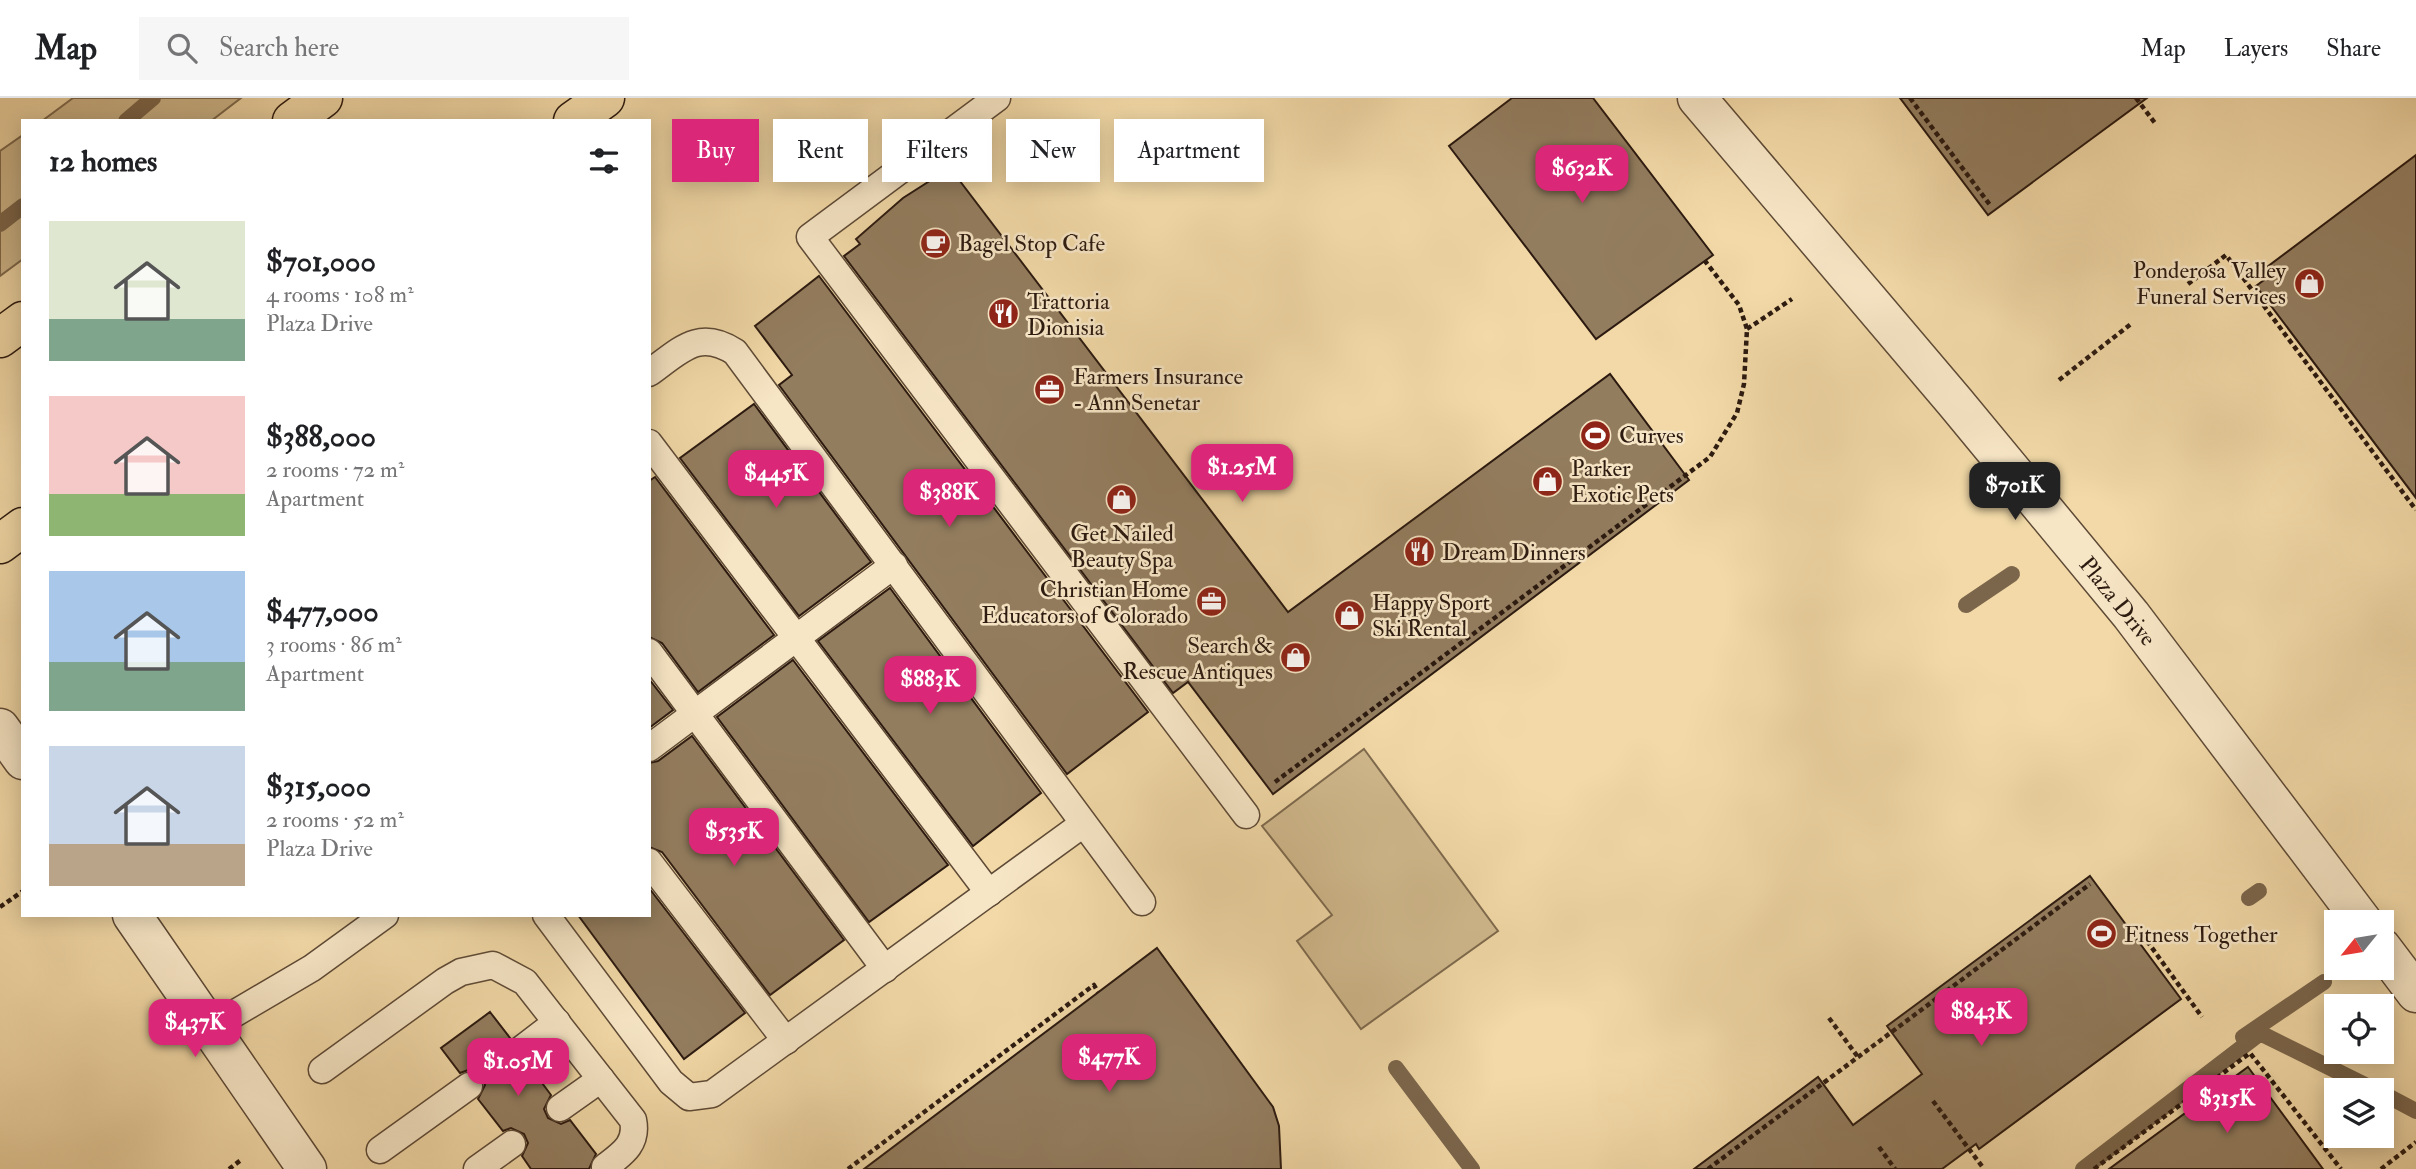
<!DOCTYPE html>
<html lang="en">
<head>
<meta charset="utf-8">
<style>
	:root { --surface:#fff; --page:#f6f6f6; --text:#202124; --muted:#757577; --line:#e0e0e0; --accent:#db2777 }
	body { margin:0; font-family:"IM FELL Double Pica",serif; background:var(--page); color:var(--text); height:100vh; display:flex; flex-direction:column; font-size:26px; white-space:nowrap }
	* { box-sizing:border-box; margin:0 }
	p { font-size:23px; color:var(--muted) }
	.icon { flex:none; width:38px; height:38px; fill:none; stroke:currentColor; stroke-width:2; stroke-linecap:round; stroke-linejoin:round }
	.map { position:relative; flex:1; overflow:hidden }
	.sheet { position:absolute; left:21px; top:21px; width:630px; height:798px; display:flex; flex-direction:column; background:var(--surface); border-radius:0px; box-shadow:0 4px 18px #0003 }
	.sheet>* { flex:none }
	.guide { position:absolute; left:672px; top:21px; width:665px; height:63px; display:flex; gap:14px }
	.needle { width:46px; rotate:240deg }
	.tools { position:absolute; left:2324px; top:812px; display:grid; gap:14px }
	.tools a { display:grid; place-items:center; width:70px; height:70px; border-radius:0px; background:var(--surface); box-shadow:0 4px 18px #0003; font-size:35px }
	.price { position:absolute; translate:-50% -60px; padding:0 16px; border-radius:14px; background:var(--accent); color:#fff; font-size:23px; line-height:46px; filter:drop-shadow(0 2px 4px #0008) }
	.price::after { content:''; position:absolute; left:50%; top:42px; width:21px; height:16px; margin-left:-10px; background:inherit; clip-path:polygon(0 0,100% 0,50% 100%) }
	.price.current { background:#222; color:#fff }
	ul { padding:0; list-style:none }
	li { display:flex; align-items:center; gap:21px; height:175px; padding:0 28px }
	li span { display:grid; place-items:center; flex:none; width:196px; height:140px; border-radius:0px; color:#555 }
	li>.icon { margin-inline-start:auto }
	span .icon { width:84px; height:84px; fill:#fffc; stroke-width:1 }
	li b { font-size:30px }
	h2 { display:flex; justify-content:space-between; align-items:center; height:84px; padding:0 28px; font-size:30px }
	.chip { padding:0 24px; border-radius:0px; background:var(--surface); box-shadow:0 4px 18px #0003; font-size:24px; line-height:63px }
	.chip.current { background:var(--accent); color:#fff }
	header { display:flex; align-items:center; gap:42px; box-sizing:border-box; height:98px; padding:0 35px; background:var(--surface); border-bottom:2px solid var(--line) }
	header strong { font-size:33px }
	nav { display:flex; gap:38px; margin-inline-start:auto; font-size:24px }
	.search { width:490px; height:63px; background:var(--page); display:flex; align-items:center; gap:18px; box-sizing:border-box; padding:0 24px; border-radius:0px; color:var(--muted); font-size:26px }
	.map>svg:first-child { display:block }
	.green { fill:#d0b98d; stroke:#7e6a4e; stroke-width:2 }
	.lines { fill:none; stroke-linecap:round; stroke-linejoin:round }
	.stream { stroke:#7b664c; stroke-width:16 }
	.building { fill:#937d5f; stroke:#2c1a10; stroke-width:2 }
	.service-casing { stroke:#5e4a36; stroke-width:29 }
	.minor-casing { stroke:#5e4a36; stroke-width:41 }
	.tertiary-casing { stroke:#5e4a36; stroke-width:41 }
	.trunk-casing { stroke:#2c1a10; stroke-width:41 }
	.path { stroke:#2c1a10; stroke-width:4.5; stroke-dasharray:5 3.5; stroke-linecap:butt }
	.service { stroke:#f7e6c6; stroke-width:26 }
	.minor { stroke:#f7e6c6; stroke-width:38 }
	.tertiary { stroke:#f7e6c6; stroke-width:38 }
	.trunk { stroke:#f2d9a7; stroke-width:38 }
	.labels { text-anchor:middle; stroke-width:5; stroke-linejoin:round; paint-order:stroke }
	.poi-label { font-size:23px; fill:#2c1a10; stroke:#f7e6c6; text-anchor:start }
	.street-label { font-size:23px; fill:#2c1a10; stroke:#f7e6c6 }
</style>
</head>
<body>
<header>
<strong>Map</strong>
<div class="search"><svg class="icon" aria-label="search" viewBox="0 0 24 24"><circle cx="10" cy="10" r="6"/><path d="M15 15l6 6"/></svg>Search here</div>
<nav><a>Map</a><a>Layers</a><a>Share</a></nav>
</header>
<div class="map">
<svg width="2416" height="1071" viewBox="0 0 2416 1071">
	<rect width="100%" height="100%" fill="#f2d9a7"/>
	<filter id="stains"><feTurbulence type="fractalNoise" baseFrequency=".00286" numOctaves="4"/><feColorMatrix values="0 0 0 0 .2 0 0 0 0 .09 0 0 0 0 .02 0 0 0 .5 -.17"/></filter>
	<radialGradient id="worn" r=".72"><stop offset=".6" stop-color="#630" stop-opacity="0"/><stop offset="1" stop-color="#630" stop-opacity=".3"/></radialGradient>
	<!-- green -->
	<g class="green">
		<polygon points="73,0 241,0 211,23 42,23"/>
		<polygon points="23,37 23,161 0,178 0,53"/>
		<polygon points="1364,651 1498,833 1361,931 1297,843 1332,817 1262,728"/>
	</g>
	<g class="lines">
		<!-- stream -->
		<g class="stream">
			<polyline points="126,23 153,0"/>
			<polyline points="0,126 23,108"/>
			<polyline points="1966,507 2012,476"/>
			<polyline points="2249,800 2259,793"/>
			<polyline points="2243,939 2324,884"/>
			<polyline points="1396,970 1472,1071"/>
			<polyline points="2382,995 2416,1013"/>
			<polyline points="2083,1071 2258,937 2264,937 2375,992"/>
		</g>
	</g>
	<!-- building -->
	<g class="building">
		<polygon points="1512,0 1593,0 1713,157 1596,241 1449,48"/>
		<polygon points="1900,0 2147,0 1988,117"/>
		<polygon points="2416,57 2416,400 2256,188 2268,179 2263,172"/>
		<polygon points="950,70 1288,514 1610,276 1689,382 1273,696 1188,584 1173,595 844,158 860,146 856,141 903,100"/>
		<polygon points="819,178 1148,614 1067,676 779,287 792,277 755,228"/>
		<polygon points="754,306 871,464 799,518 680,360"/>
		<polygon points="655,379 774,537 698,594 662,545 649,539 649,383"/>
		<polygon points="890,490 1041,695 973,748 818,543"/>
		<polygon points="793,562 948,767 869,824 717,619"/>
		<polygon points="649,581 673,612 649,630"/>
		<polygon points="692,638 844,842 770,897 662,754 649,749 649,665 658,663"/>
		<polygon points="2090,778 2181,901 1979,1051 1976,1046 1942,1071 1694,1071 1818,979 1853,1027 1922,976 1887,928"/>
		<polygon points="649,790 745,915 684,961 578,817 649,817"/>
		<polygon points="1157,850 1273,1009 1279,1028 1281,1071 864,1071"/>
		<polygon points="490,914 510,940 504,948 506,962 514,968 528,966 551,997 544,1011 548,1020 561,1026 570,1022 596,1056 589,1071 531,1071 522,1058 528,1045 524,1036 511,1030 503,1033 478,1001 485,987 481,978 468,972 460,975 441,950"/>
		<polygon points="2248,969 2323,1071 2109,1071"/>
	</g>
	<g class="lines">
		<defs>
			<g id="service">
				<polyline points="997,0 810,139 1246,717"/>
				<path d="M 649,275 C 680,253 698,230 735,254 L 1142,804"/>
				<polyline points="649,345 989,795"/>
				<polyline points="649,554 885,871"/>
				<polyline points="649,650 894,467"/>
				<polyline points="649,764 786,943"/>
				<polyline points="546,817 671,984 689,999 712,996 1083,726"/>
				<polyline points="210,930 312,870 385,817"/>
				<polyline points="519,953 557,924"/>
				<path d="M 322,972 L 445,883 L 461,874 L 493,867 L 525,884 L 633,1022 C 638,1046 622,1056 605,1069"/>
				<polyline points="560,1010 601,981"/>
				<polyline points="380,1052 469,988"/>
				<polyline points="477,1071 512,1046"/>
			</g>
			<g id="minor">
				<polyline points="0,630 23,662"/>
				<polyline points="132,817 307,1071"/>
			</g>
			<g id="tertiary">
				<polyline points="1697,0 1955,304 2131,517 2363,824"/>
				<polyline points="2382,850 2416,895"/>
			</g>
			<g id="trunk">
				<polyline points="292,23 323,0"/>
				<polyline points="573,23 605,0"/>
				<polyline points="0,240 23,223"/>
				<polyline points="0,446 23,429"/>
			</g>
		</defs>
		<!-- service casing -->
		<use href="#service" class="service-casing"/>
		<!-- minor casing -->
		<use href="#minor" class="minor-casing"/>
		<!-- tertiary casing -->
		<use href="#tertiary" class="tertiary-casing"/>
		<!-- trunk casing -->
		<use href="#trunk" class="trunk-casing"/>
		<!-- path -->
		<g class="path">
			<polyline points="1910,0 1990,107"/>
			<polyline points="2136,0 2155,25"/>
			<polyline points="2188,186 2226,157 2416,412"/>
			<polyline points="1747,231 1792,201"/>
			<polyline points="2059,282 2131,226"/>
			<polyline points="1275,684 1710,359 1737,315 1744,286 1747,231 1739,207 1705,163"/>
			<polyline points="0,809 23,793"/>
			<polyline points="2147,843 2202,919"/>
			<polyline points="1829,920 1858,959"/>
			<polyline points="1933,1003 1984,1071"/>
			<polyline points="1879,1049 1895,1071"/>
			<polyline points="229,1071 241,1062"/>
			<polyline points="848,1071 1094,887 1098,894"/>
			<polyline points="1708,1071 2090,786"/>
			<polyline points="2094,1071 2250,955 2341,1071"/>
			<polyline points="2381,1071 2416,1044"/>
		</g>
		<!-- service -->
		<use href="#service" class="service"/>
		<!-- minor -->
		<use href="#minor" class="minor"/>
		<!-- tertiary -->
		<use href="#tertiary" class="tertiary"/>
		<!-- trunk -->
		<use href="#trunk" class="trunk"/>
	</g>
	<!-- icons -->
	<defs>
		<symbol id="cafe-disc" viewBox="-11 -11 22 22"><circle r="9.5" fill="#8f2418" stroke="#f7e6c6"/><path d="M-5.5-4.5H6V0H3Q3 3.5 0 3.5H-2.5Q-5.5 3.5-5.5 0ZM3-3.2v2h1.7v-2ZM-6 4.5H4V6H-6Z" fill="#fff"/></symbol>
		<symbol id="shop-disc" viewBox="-11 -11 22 22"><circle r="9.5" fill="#8f2418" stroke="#f7e6c6"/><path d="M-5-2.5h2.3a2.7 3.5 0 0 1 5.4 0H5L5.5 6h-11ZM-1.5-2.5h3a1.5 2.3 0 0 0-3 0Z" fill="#fff"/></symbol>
		<symbol id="restaurant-disc" viewBox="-11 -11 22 22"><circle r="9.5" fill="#8f2418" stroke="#f7e6c6"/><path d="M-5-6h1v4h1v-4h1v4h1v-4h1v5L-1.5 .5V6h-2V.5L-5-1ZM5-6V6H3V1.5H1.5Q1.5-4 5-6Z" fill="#fff"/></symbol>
		<symbol id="office-disc" viewBox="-11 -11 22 22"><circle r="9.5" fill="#8f2418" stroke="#f7e6c6"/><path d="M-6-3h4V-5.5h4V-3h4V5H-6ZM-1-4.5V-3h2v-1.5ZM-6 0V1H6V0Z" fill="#fff"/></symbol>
		<symbol id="stadium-disc" viewBox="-11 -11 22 22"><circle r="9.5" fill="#8f2418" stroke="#f7e6c6"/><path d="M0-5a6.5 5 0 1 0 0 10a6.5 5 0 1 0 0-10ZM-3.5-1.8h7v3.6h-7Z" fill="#fff"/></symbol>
	</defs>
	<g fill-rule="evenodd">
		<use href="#cafe-disc" x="918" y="128" width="35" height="35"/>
		<use href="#shop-disc" x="2292" y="168" width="35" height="35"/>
		<use href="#restaurant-disc" x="986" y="198" width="35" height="35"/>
		<use href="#office-disc" x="1032" y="274" width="35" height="35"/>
		<use href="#stadium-disc" x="1578" y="320" width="35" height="35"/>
		<use href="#shop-disc" x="1530" y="366" width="35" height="35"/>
		<use href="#shop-disc" x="1104" y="384" width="35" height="35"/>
		<use href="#restaurant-disc" x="1402" y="436" width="35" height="35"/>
		<use href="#office-disc" x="1194" y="486" width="35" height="35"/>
		<use href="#shop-disc" x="1332" y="500" width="35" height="35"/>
		<use href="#shop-disc" x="1278" y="542" width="35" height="35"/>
		<use href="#stadium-disc" x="2084" y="818" width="35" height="35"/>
	</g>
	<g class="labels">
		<!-- poi labels -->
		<g class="poi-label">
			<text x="958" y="153">Bagel Stop Cafe</text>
			<text x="2286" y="180" text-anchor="end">Ponderosa Valley<tspan x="2286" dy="26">Funeral Services</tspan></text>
			<text x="1027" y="211">Trattoria<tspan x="1027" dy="26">Dionisia</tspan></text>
			<text x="1073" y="286">Farmers Insurance<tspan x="1073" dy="26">- Ann Senetar</tspan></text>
			<text x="1619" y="345">Curves</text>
			<text x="1571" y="378">Parker<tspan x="1571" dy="26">Exotic Pets</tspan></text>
			<text x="1122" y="443" text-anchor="middle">Get Nailed<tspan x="1122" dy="26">Beauty Spa</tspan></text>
			<text x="1442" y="462">Dream Dinners</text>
			<text x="1188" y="499" text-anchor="end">Christian Home<tspan x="1188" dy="26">Educators of Colorado</tspan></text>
			<text x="1372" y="512">Happy Sport<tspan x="1372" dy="26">Ski Rental</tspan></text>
			<text x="1273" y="555" text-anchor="end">Search &amp;<tspan x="1273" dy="26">Rescue Antiques</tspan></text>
			<text x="2124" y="844">Fitness Together</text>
		</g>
		<!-- street labels -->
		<g class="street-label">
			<text transform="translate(2118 503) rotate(51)" y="8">Plaza Drive</text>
		</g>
	</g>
	<rect width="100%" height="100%" filter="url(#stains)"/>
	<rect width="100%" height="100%" fill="url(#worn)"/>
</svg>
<div class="tools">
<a><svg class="needle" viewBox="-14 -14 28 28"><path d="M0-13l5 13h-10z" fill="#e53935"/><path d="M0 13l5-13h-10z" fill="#757577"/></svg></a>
<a><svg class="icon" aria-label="locate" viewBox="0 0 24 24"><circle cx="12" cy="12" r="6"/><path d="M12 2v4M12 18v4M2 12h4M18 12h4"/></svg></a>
<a><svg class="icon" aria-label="layers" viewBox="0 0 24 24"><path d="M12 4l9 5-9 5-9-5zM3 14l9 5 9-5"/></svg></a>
</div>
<b class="price" style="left:1582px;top:107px">$632K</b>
<b class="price" style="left:1242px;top:406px">$1.25M</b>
<b class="price" style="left:776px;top:412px">$445K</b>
<b class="price current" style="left:2015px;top:424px">$701K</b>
<b class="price" style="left:949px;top:431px">$388K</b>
<b class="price" style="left:930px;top:618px">$883K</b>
<b class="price" style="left:734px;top:770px">$535K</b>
<b class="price" style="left:1981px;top:950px">$843K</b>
<b class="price" style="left:195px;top:961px">$437K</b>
<b class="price" style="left:1109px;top:996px">$477K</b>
<b class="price" style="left:518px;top:1000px">$1.05M</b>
<b class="price" style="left:2227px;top:1037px">$315K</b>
<div class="guide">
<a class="chip current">Buy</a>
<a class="chip">Rent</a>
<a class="chip">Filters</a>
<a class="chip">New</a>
<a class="chip">Apartment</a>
</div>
<section class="sheet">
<h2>12 homes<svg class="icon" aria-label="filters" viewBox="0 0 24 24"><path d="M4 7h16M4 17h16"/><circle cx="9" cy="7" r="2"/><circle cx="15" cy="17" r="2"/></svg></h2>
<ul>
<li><span style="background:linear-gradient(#dfe7d0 70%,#7fa58c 0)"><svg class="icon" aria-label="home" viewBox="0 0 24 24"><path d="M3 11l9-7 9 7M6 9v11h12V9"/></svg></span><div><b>$701,000</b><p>4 rooms · 108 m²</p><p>Plaza Drive</p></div></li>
<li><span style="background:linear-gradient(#f6c9c9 70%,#8fb573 0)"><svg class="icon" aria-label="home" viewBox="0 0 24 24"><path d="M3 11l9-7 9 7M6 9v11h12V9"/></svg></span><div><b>$388,000</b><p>2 rooms · 72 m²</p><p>Apartment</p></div></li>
<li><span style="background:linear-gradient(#a9c7e8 65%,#7fa58c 0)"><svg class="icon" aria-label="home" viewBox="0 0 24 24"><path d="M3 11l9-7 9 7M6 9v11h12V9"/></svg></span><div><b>$477,000</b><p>3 rooms · 86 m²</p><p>Apartment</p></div></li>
<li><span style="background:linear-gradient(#c9d6e8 70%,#b9a48a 0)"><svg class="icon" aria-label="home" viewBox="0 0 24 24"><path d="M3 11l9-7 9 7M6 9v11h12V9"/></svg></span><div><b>$315,000</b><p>2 rooms · 52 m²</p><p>Plaza Drive</p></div></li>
</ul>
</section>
</div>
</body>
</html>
